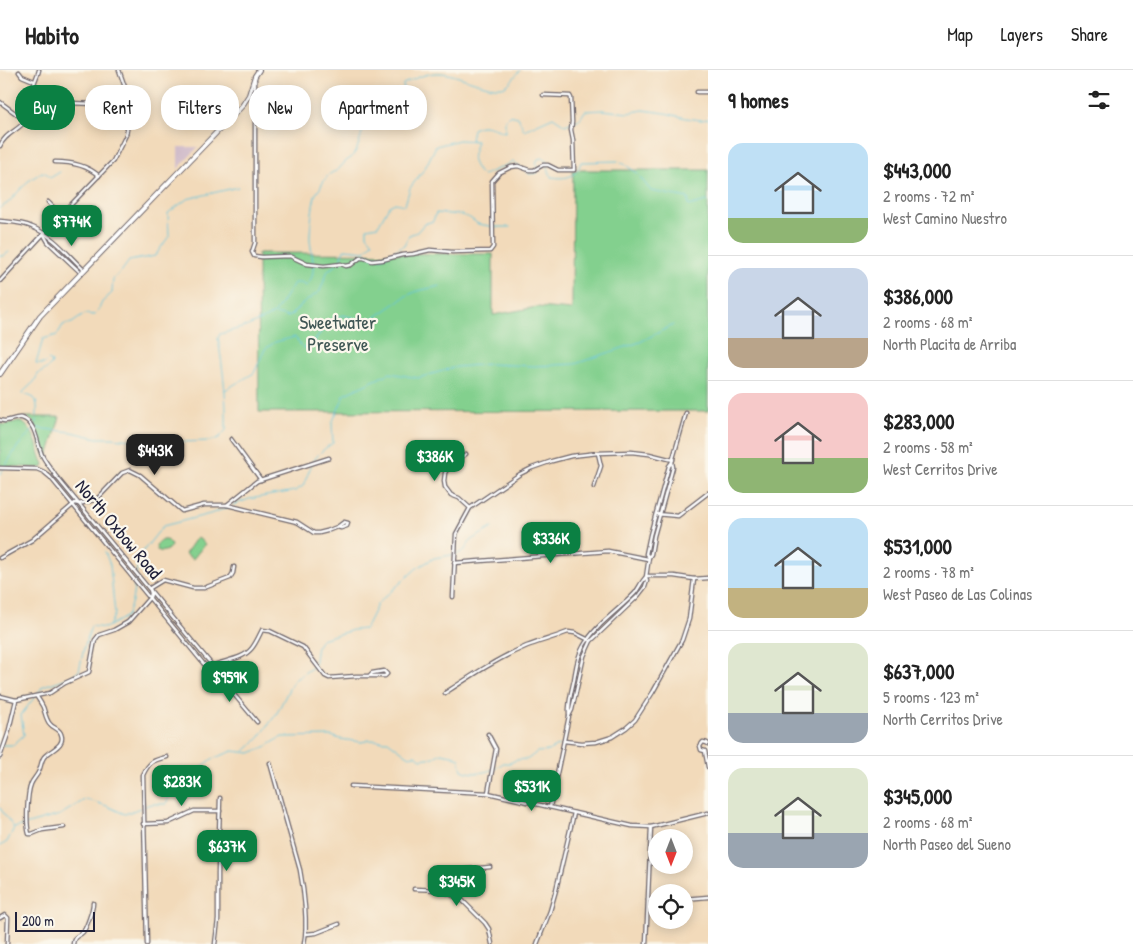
<!DOCTYPE html>
<html lang="en">
<head>
<meta charset="utf-8">
<style>
	:root { --surface:#fff; --page:#f6f6f6; --text:#222; --muted:#767676; --line:#e0e0e0; --accent:#0b8043 }
	body { margin:0; font-family:"Patrick Hand",sans-serif; background:var(--page); color:var(--text); height:100vh; display:flex; flex-direction:column; font-size:19px; white-space:nowrap }
	* { box-sizing:border-box; margin:0 }
	p { font-size:16px; color:var(--muted) }
	.icon { flex:none; width:28px; height:28px; fill:none; stroke:currentColor; stroke-width:2; stroke-linecap:round; stroke-linejoin:round }
	.map { position:relative; flex:1; overflow:hidden }
	.panel { display:flex; flex-direction:column; background:var(--surface); width:425px }
	.panel>* { flex:none }
	.hud { position:absolute; left:15px; top:15px; width:475px; height:45px; display:flex; gap:10px }
	.needle { width:32px; rotate:180deg }
	.fabs { position:absolute; left:648px; top:759px; display:grid; gap:10px }
	.fabs a { display:grid; place-items:center; width:45px; height:45px; border-radius:50%; background:var(--surface); box-shadow:0 2px 12px #0003; font-size:25px }
	.scale { position:absolute; left:15px; bottom:12px; width:80px; box-sizing:border-box; padding-left:5px; border:2px solid #22223b; border-top:0; font-size:14px; line-height:18px; white-space:nowrap; color:#22223b; -webkit-text-stroke:4px #fbf7ec; paint-order:stroke }
	.price { position:absolute; translate:-50% -42px; padding:0 11px; border-radius:10px; background:var(--accent); color:#fff; font-size:16px; line-height:32px; filter:drop-shadow(0 1px 2px #0008) }
	.price::after { content:''; position:absolute; left:50%; top:30px; width:15px; height:11px; margin-left:-8px; background:inherit; clip-path:polygon(0 0,100% 0,50% 100%) }
	.price.active { background:#222; color:#fff }
	ul { padding:0; list-style:none }
	li { display:flex; align-items:center; gap:15px; height:125px; padding:0 20px }
	li+li { border-top:1px solid var(--line) }
	li span { display:grid; place-items:center; flex:none; width:140px; height:100px; border-radius:15px; color:#555 }
	li>.icon { margin-inline-start:auto }
	span .icon { width:60px; height:60px; fill:#fffc; stroke-width:1 }
	li b { font-size:21px }
	h2 { display:flex; justify-content:space-between; align-items:center; height:60px; padding:0 20px; font-size:21px }
	.pill { padding:0 18px; border-radius:20px; background:var(--surface); box-shadow:0 2px 12px #0003; font-size:18px; line-height:45px }
	.pill.active { background:var(--accent); color:#fff }
	header { display:flex; align-items:center; gap:30px; box-sizing:border-box; height:70px; padding:0 25px; background:var(--surface); border-bottom:1px solid var(--line) }
	header strong { font-size:24px }
	nav { display:flex; gap:28px; margin-inline-start:auto; font-size:18px }
	main { display:flex; flex:1; min-height:0 }
	.map>svg:first-child { display:block }
	.industrial { fill:#d1bdca }
	.green { fill:#83d08e; stroke:#527964 }
	.lines { fill:none; stroke-linecap:round; stroke-linejoin:round }
	.stream { stroke:#5fc4dd; stroke-width:1 }
	.street-casing { stroke:#6b6267; stroke-width:5 }
	.secondary-casing { stroke:#6b6267; stroke-width:6 }
	.street { stroke:#fff; stroke-width:2.5 }
	.secondary { stroke:#fff; stroke-width:4 }
	.labels { text-anchor:middle; stroke-width:4.5; stroke-linejoin:round; paint-order:stroke }
	.park-label { font-size:19px; fill:#3f5654; stroke:#fbf7ec }
	.street-label { font-size:19px; fill:#22223b; stroke:#fbf7ec }
</style>
</head>
<body>
<header>
<strong>Habito</strong>
<nav><a>Map</a><a>Layers</a><a>Share</a></nav>
</header>
<main>
<div class="map">
<svg width="708" height="874" viewBox="0 0 708 874">
	<rect width="100%" height="100%" fill="#fbf7ec"/>
	<filter id="ink" filterUnits="userSpaceOnUse"><feTurbulence type="fractalNoise" baseFrequency=".02" numOctaves="2"/><feDisplacementMap in="SourceGraphic" scale="10" xChannelSelector="R" yChannelSelector="G"/><feConvolveMatrix kernelMatrix="1 2 1 2 8 2 1 2 1" color-interpolation-filters="sRGB"/></filter>
	<filter id="wash" filterUnits="userSpaceOnUse"><feTurbulence type="fractalNoise" baseFrequency=".0096" numOctaves="4" result="noise"/><feDisplacementMap in="SourceGraphic" scale="20" xChannelSelector="R" yChannelSelector="G"/><feGaussianBlur stdDeviation="1.12" result="paint"/><feColorMatrix in="noise" values="0 0 0 0 0 0 0 0 0 0 0 0 0 0 0 0 0 1.4 0 .05"/><feComposite in="paint" operator="in"/></filter>
	<g filter="url(#wash)">
		<rect width="100%" height="100%" fill="#f2daba"/>
		<!-- industrial -->
		<polygon class="industrial" points="178,77 198,77 178,99"/>
		<!-- green -->
		<g class="green">
			<polygon points="573,100 708,100 708,341 259,342 258,183 493,184 493,245 537,237 572,240"/>
			<path d="M 25,347 L 60,347 L 47,390 C 40,379 40,361 32,351 C 30,349 27,348 25,347 Z"/>
			<path d="M 18,351 C 37,357 36,379 44,394 L 42,398 L 0,396 L 0,353 L 4,355 Z"/>
			<polygon points="197,467 205,474 193,489 185,484"/>
			<path d="M 162,470 L 167,470 L 170,473 L 171,476 C 167,481 163,483 157,480 L 156,476 L 158,473 Z"/>
		</g>
		<g class="lines">
			<!-- stream -->
			<g class="stream">
				<path d="M 471,70 L 473,59 C 484,52 494,59 505,62 L 505,49 L 509,45 L 518,47 L 524,60 L 553,47 L 565,55 L 580,49 L 585,41 L 603,40 L 628,43 L 643,40 L 665,43 L 686,48 L 701,50 L 708,49"/>
				<polyline points="621,92 636,102 651,121 688,128 689,136 706,131 708,132"/>
				<path d="M 525,100 L 529,104 L 537,103 L 538,96 L 536,93 L 538,89 L 542,88 L 545,89 L 546,91 L 551,107 C 566,109 576,108 581,92 L 618,91"/>
				<polyline points="0,138 8,133 27,112 42,102 46,103 50,108 60,102"/>
				<polyline points="366,182 371,187 382,188 404,175 409,165 417,162 424,154 433,151 436,143 462,145 470,148 478,154 496,157 510,157"/>
				<polyline points="0,186 3,186 9,182"/>
				<path d="M 340,193 L 342,183 L 345,179 L 365,181 L 373,172 L 367,165 L 367,158 L 378,156 L 389,136 L 395,133 L 405,135 L 410,118 L 425,98 L 436,76 L 459,70 L 477,71 C 472,88 469,88 480,104 L 484,105 L 513,92 L 520,96"/>
				<polyline points="274,244 289,247 301,235 320,221 328,200 337,195"/>
				<polyline points="225,320 254,303 265,279 275,272 295,267 303,278 311,276 330,250 343,245 358,249 374,248 406,226 417,221 440,216"/>
				<path d="M 35,358 C 36,350 40,334 34,328 C 31,326 25,325 22,323 L 34,312 L 38,304 L 45,300 L 51,295 L 52,292 L 48,290 L 44,294 L 36,294 L 43,269 L 57,265 L 63,255 L 72,253 L 85,244 L 95,245 L 99,239 L 102,232 L 112,223 L 113,209 L 121,202 L 129,191 L 155,186 L 169,166 L 168,143 L 187,129 L 238,117"/>
				<path d="M 0,404 L 18,376 L 35,358 L 72,362 L 97,368 L 112,368 L 153,372 L 168,370 L 179,372 L 210,371 L 219,368 L 226,360 C 227,328 223,300 218,268 L 220,264 L 248,256 L 266,248 L 275,243 L 294,213 L 301,213 L 306,216 C 320,203 309,181 310,164 C 311,152 312,138 315,126 C 316,122 320,120 321,116 C 325,109 329,102 337,101 L 346,91 L 351,88 L 357,79 L 364,56 L 372,49 L 375,43 L 390,34 L 395,28 L 402,29 L 404,23 L 403,14 C 414,9 428,2 440,3 C 457,3 495,24 507,15 C 512,11 516,5 520,0"/>
				<path d="M 233,435 L 249,429 L 295,421 L 303,416 C 312,395 312,386 333,373 L 332,353 L 345,324 L 390,303 L 418,308 L 456,297 L 490,294 L 534,296 L 575,294 L 640,272 L 673,255"/>
				<polyline points="105,482 110,495 115,544 110,554"/>
				<polyline points="0,675 13,675 24,665 21,645 43,616 71,607 79,601 84,578 91,556 105,558 127,546 132,531 139,486 163,456 210,444 229,437"/>
				<polyline points="244,682 259,668 277,643 293,611 314,596 317,576 321,569 353,560 365,559 378,533 417,498 434,488 457,484 464,481 471,470 492,458"/>
				<path d="M 145,736 L 152,734 L 166,734 C 172,717 181,714 197,706 L 198,700 L 212,689 L 233,681 L 250,683 L 265,677 L 282,667 L 332,666 L 340,669 L 362,672 L 369,670 L 388,671 L 408,686 L 415,685 L 421,689 L 434,687 L 441,683 L 452,685 L 459,688 L 462,700 C 474,706 493,702 503,693 L 510,693 L 516,690 L 528,689 L 537,682 L 548,681 L 559,675"/>
				<polyline points="0,738 14,758"/>
				<polyline points="0,776 7,772 14,758 60,745 86,729 107,736 120,742 125,744 140,738"/>
			</g>
		</g>
	</g>
	<g filter="url(#ink)">
		<g class="lines">
			<defs>
				<g id="street">
					<polyline points="19,2 22,6 34,11"/>
					<polyline points="255,10 255,173 252,182 254,186 262,187 290,186 307,194 324,196 341,194 346,196 351,195 360,188 364,188 372,191 382,190 402,185 413,184 430,180 452,182 490,181 493,177 492,111 499,103 511,97 518,96 529,100 534,100 543,95 548,95 558,100 574,100 573,70 571,60 572,52 571,28 570,26 543,25"/>
					<polyline points="697,22 708,22"/>
					<polyline points="0,32 26,51"/>
					<polyline points="67,33 99,34 128,26"/>
					<path d="M 0,76 C 5,63 20,60 27,49 C 35,38 32,27 34,15 C 35,9 38,5 39,0"/>
					<path d="M 55,92 C 71,92 87,95 99,106"/>
					<polyline points="48,132 61,145"/>
					<path d="M 0,151 C 10,152 22,152 32,157 C 54,166 67,184 84,200"/>
					<polyline points="44,165 48,172 81,203"/>
					<polyline points="0,211 61,145 113,91 126,65 130,43 128,26 119,0"/>
					<path d="M 0,350 C 8,354 14,346 22,348 C 36,352 37,374 42,385 C 45,392 51,398 55,405 L 212,595 L 215,602"/>
					<polyline points="231,369 261,410"/>
					<polyline points="466,384 449,396 445,403 444,411 445,417 451,425 459,428 470,438"/>
					<polyline points="0,398 37,399 44,402 50,407 207,598 216,603 257,652"/>
					<polyline points="594,417 601,396 598,383"/>
					<polyline points="227,435 257,411 329,388"/>
					<polyline points="656,444 678,446 708,423"/>
					<polyline points="649,487 651,484 654,466 673,397 672,392"/>
					<polyline points="0,488 32,470 75,433 79,434 97,429 122,403 130,400 140,405 182,441 204,435 227,435 297,452 314,463 319,463 327,461 337,457 340,455 344,452 348,453 347,456 341,458 337,457"/>
					<polyline points="454,493 608,481 648,489"/>
					<polyline points="647,506 674,506 694,509 708,508"/>
					<polyline points="453,527 456,464 470,438 520,404 532,398 552,391 571,386 598,383 631,382 649,384 673,390"/>
					<path d="M 207,598 C 221,590 242,591 252,578 C 256,573 259,566 262,560 L 270,561 L 303,577 L 325,606 L 329,608 L 356,606 L 385,606 L 387,604 L 384,601 L 372,603 L 370,605"/>
					<path d="M 445,623 C 471,606 498,588 527,576 C 541,571 555,567 568,562 L 575,563 L 589,570"/>
					<polyline points="0,626 16,630 50,623 65,613 89,602 95,570 99,565 114,560 128,552 150,527 151,524 150,518 163,510 193,518 204,518 230,508 233,503 234,497"/>
					<path d="M 37,627 C 39,630 41,633 43,637 C 45,642 46,650 50,654 C 53,658 60,659 61,664 C 66,676 50,680 44,687 C 41,691 41,697 39,701 C 37,706 33,709 31,714 C 27,724 26,754 29,764 L 32,764 L 42,760 L 64,757"/>
					<path d="M 569,645 C 568,633 571,622 574,610 C 576,599 577,587 583,577 C 595,555 618,541 635,523 C 639,518 641,512 646,507"/>
					<polyline points="564,671 582,673 596,672 612,667 626,658 635,650 653,622 682,570 689,549 694,509"/>
					<polyline points="708,674 707,673 703,672 700,676 701,680 705,681 708,697"/>
					<polyline points="0,687 8,664 16,630"/>
					<path d="M 270,693 L 300,800 C 304,821 308,854 304,874"/>
					<polyline points="351,716 488,723 632,756 651,757 708,743"/>
					<polyline points="488,723 496,679 488,664"/>
					<polyline points="550,737 569,646 572,640 584,586 591,571 638,526 645,517 647,511 646,507 649,487 646,484 650,465 669,396 672,392 686,343"/>
					<polyline points="143,754 168,753 194,741 220,741"/>
					<polyline points="414,819 441,820 462,830 485,853 489,859 492,874"/>
					<path d="M 441,820 C 444,809 448,804 459,800 L 490,797"/>
					<polyline points="684,829 708,827"/>
					<polyline points="648,830 656,830"/>
					<polyline points="0,848 5,845 8,848 7,874"/>
					<polyline points="306,864 316,863 339,854"/>
					<path d="M 73,874 C 74,865 78,867 83,862 C 87,857 93,839 93,833"/>
					<path d="M 147,874 L 143,705 C 149,692 153,690 167,687"/>
					<polyline points="215,874 218,850 218,803 220,728"/>
					<polyline points="537,874 550,841 556,820 574,743"/>
					<polyline points="646,874 651,757"/>
				</g>
				<polyline id="secondary" points="0,304 40,246 242,36 249,25 255,6 259,0"/>
			</defs>
			<!-- street casing -->
			<use href="#street" class="street-casing"/>
			<!-- secondary casing -->
			<use href="#secondary" class="secondary-casing"/>
			<!-- street -->
			<use href="#street" class="street"/>
			<!-- secondary -->
			<use href="#secondary" class="secondary"/>
		</g>
	</g>
	<g class="labels">
		<!-- park labels -->
		<g class="park-label">
			<text x="338" y="259">Sweetwater<tspan x="338" dy="22">Preserve</tspan></text>
		</g>
		<!-- street labels -->
		<g class="street-label">
			<text transform="translate(119 459) rotate(50)" y="7">North Oxbow Road</text>
		</g>
	</g>
</svg>
<div class="fabs">
<a><svg class="needle" viewBox="-14 -14 28 28"><path d="M0-13l5 13h-10z" fill="#e53935"/><path d="M0 13l5-13h-10z" fill="#767676"/></svg></a>
<a><svg class="icon" aria-label="locate" viewBox="0 0 24 24"><circle cx="12" cy="12" r="6"/><path d="M12 2v4M12 18v4M2 12h4M18 12h4"/></svg></a>
</div>
<div class="scale">200 m</div>
<b class="price" style="left:72px;top:177px">$774K</b>
<b class="price active" style="left:155px;top:406px">$443K</b>
<b class="price" style="left:435px;top:412px">$386K</b>
<b class="price" style="left:551px;top:494px">$336K</b>
<b class="price" style="left:230px;top:633px">$959K</b>
<b class="price" style="left:182px;top:737px">$283K</b>
<b class="price" style="left:532px;top:742px">$531K</b>
<b class="price" style="left:227px;top:802px">$637K</b>
<b class="price" style="left:457px;top:837px">$345K</b>
<div class="hud">
<a class="pill active">Buy</a>
<a class="pill">Rent</a>
<a class="pill">Filters</a>
<a class="pill">New</a>
<a class="pill">Apartment</a>
</div>
</div>
<section class="panel">
<h2>9 homes<svg class="icon" aria-label="filters" viewBox="0 0 24 24"><path d="M4 7h16M4 17h16"/><circle cx="9" cy="7" r="2"/><circle cx="15" cy="17" r="2"/></svg></h2>
<ul>
<li><span style="background:linear-gradient(#bfe0f5 75%,#8fb573 0)"><svg class="icon" aria-label="home" viewBox="0 0 24 24"><path d="M3 11l9-7 9 7M6 9v11h12V9"/></svg></span><div><b>$443,000</b><p>2 rooms · 72 m²</p><p>West Camino Nuestro</p></div></li>
<li><span style="background:linear-gradient(#c9d6e8 70%,#b9a48a 0)"><svg class="icon" aria-label="home" viewBox="0 0 24 24"><path d="M3 11l9-7 9 7M6 9v11h12V9"/></svg></span><div><b>$386,000</b><p>2 rooms · 68 m²</p><p>North Placita de Arriba</p></div></li>
<li><span style="background:linear-gradient(#f6c9c9 65%,#8fb573 0)"><svg class="icon" aria-label="home" viewBox="0 0 24 24"><path d="M3 11l9-7 9 7M6 9v11h12V9"/></svg></span><div><b>$283,000</b><p>2 rooms · 58 m²</p><p>West Cerritos Drive</p></div></li>
<li><span style="background:linear-gradient(#bfe0f5 70%,#c2b280 0)"><svg class="icon" aria-label="home" viewBox="0 0 24 24"><path d="M3 11l9-7 9 7M6 9v11h12V9"/></svg></span><div><b>$531,000</b><p>2 rooms · 78 m²</p><p>West Paseo de Las Colinas</p></div></li>
<li><span style="background:linear-gradient(#dfe7d0 70%,#9aa5b1 0)"><svg class="icon" aria-label="home" viewBox="0 0 24 24"><path d="M3 11l9-7 9 7M6 9v11h12V9"/></svg></span><div><b>$637,000</b><p>5 rooms · 123 m²</p><p>North Cerritos Drive</p></div></li>
<li><span style="background:linear-gradient(#dfe7d0 65%,#9aa5b1 0)"><svg class="icon" aria-label="home" viewBox="0 0 24 24"><path d="M3 11l9-7 9 7M6 9v11h12V9"/></svg></span><div><b>$345,000</b><p>2 rooms · 68 m²</p><p>North Paseo del Sueno</p></div></li>
</ul>
</section>
</main>
</body>
</html>
